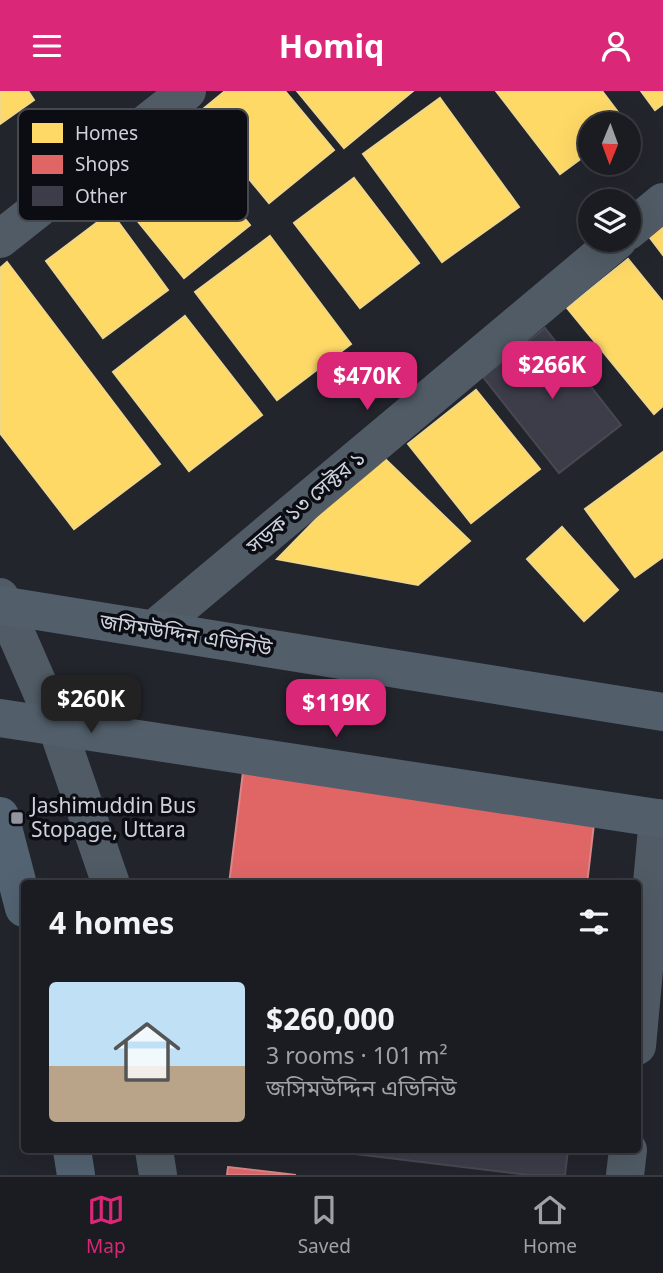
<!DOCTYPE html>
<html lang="en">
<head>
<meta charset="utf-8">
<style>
	:root { --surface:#1a1c22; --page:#27292f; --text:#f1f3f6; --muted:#9fa1a5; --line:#383a40; --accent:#db2777 }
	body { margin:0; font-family:"Noto Sans","Noto Sans Bengali",sans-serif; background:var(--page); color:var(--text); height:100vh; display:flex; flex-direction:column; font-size:26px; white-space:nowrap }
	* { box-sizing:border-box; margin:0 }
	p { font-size:23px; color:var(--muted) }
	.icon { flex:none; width:38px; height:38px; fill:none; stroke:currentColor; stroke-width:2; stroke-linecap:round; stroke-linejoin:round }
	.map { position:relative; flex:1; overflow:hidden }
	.side { position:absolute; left:21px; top:789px; width:620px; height:273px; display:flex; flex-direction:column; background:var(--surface); border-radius:7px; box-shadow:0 7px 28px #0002,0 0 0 2px var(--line) }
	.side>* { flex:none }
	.needle { width:46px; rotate:181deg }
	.fabs { position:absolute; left:578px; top:21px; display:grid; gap:14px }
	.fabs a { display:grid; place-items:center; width:63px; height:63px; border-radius:50%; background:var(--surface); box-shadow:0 7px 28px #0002,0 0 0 2px var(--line); font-size:35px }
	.price { position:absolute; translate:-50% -60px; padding:0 16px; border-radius:14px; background:var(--accent); color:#fff; font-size:23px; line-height:46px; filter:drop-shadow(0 2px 4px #0008) }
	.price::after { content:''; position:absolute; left:50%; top:42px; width:21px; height:16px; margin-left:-10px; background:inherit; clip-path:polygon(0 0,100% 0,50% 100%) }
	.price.current { background:#222; color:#fff }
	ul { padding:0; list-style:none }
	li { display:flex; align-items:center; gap:21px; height:175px; padding:0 28px }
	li+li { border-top:2px solid var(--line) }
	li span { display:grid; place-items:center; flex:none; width:196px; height:140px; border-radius:7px; color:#555 }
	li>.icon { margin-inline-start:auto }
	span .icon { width:84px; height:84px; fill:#fffc; stroke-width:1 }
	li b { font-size:30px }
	h2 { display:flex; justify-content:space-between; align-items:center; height:84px; padding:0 28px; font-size:30px }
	header { display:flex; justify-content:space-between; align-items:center; height:91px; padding:0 28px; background:var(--accent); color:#fff; font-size:32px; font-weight:700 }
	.tab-bar { display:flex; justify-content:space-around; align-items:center; height:98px; border-top:2px solid var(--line); background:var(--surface); font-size:19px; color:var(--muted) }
	.tab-bar a { display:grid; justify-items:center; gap:4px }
	.tab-bar .current { color:var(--accent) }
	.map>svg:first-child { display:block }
	.homes { fill:#ffd966; stroke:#f0d789; stroke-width:2 }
	.shops { fill:#e06666; stroke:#db8689; stroke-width:2 }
	.building { fill:#3d3d4a; stroke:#484950; stroke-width:2 }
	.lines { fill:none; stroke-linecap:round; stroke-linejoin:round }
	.street { stroke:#505b65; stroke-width:38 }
	.secondary { stroke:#525f6b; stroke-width:38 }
	.highway { stroke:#536372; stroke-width:38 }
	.poi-dot { fill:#92959f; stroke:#0b0d13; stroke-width:2.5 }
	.labels { text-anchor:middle; stroke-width:7; stroke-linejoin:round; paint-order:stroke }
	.street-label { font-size:21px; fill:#ced2dc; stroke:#0b0d13 }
	.poi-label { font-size:21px; fill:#ced2dc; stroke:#0b0d13; text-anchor:start }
	.key { fill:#0b0d13; stroke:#46484f; stroke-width:2 }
	.key-label { font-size:19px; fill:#ced2dc }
</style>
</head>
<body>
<header><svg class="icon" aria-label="menu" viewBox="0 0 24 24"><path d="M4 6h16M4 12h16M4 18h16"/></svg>Homiq<svg class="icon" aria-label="person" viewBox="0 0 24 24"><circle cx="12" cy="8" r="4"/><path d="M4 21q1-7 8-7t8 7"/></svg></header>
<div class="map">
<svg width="663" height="1084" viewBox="0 0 663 1084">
	<rect width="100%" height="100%" fill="#23252d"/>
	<!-- homes -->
	<g class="homes">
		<polygon points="0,0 28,0 34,9 0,33"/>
		<polygon points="225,0 285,0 334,59 269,112 196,24"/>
		<polygon points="297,0 413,0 344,57"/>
		<polygon points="496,0 602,0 627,33 590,33 590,61 560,83"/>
		<polygon points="641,0 663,0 663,13 655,19"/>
		<polygon points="440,7 519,116 442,171 363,63"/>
		<polygon points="175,41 250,134 184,187 109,95"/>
		<polygon points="354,87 419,172 360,217 294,132"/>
		<polygon points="111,121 168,199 103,247 46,170"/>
		<polygon points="663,131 663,164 647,143"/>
		<polygon points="270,145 351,253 277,309 195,201"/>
		<polygon points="628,168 663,211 663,315 654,323 567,217"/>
		<polygon points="7,171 160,373 74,438 0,342 0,177"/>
		<polygon points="185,225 262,324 189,380 113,281"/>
		<polygon points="476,299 540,378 471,432 408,353"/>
		<polygon points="663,361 663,466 635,486 585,418"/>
		<polygon points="380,363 470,450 418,494 277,468"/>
		<polygon points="562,436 618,499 584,530 527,468"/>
	</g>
	<!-- shops -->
	<g class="shops">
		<polygon points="243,681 595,724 587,793 229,793"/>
		<polygon points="228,1076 296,1084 227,1084"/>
	</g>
	<!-- building -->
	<g class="building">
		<polygon points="545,237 621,334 559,382 483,286"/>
		<polygon points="322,1059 568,1059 565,1084 529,1084"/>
	</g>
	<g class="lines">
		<!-- street -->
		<g class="street">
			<polyline points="628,140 663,111"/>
			<polyline points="0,148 187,0"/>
			<polyline points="0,506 57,636 111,793"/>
			<polyline points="154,538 618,149"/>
			<polyline points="637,955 658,727"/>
			<polyline points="154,1059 158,1084"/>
			<polyline points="625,1084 628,1059"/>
		</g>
		<!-- secondary -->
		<g class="secondary">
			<polyline points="0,514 663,621"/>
			<polyline points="0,627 663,728"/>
		</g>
		<!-- highway -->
		<g class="highway">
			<polyline points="0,725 24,817"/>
			<polyline points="72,1059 76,1084"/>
		</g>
	</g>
	<!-- markers -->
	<rect class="poi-dot" x="10" y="720" width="14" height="14" rx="3.5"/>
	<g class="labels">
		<!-- street labels -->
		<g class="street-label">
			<text transform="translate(306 411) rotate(-40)" y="7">সড়ক ১৩ সেক্টর ১</text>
			<text transform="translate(186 544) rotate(9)" y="7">জসিমউদ্দিন এভিনিউ</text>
		</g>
		<!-- poi labels -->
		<g class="poi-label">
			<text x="31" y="722">Jashimuddin Bus<tspan x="31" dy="24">Stopage, Uttara</tspan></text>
		</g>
	</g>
	<!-- legend -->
	<rect x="18" y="18" width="230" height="112" rx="10" class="key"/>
	<rect x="32" y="32" width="31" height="20" fill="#ffd966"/>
	<rect x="32" y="64" width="31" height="19" fill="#e06666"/>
	<rect x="32" y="95" width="31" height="20" fill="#3d3d4a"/>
	<g class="key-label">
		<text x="75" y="49">Homes</text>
		<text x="75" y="80">Shops</text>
		<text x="75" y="112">Other</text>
	</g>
</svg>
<div class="fabs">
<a><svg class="needle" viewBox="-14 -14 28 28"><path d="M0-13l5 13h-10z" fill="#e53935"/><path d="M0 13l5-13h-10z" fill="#9fa1a5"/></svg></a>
<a><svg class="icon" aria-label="layers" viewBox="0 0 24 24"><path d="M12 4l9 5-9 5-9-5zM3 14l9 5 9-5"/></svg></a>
</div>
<b class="price" style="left:552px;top:310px">$266K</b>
<b class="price" style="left:367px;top:321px">$470K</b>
<b class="price current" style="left:91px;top:644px">$260K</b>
<b class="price" style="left:336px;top:648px">$119K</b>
<section class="side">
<h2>4 homes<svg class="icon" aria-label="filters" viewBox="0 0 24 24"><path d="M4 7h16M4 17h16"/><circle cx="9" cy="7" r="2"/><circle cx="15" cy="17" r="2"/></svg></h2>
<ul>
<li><span style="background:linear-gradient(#bfe0f5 60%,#b9a48a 0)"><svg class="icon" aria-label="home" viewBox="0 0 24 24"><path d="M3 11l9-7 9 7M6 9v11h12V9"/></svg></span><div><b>$260,000</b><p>3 rooms · 101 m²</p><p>জসিমউদ্দিন এভিনিউ</p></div></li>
</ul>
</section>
</div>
<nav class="tab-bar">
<a class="current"><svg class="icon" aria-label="map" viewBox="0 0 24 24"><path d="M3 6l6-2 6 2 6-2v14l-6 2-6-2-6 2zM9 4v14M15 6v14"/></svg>Map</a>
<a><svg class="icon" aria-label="saved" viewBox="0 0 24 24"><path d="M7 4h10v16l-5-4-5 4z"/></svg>Saved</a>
<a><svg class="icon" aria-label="home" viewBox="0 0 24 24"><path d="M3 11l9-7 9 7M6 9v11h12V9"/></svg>Home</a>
</nav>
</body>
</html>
